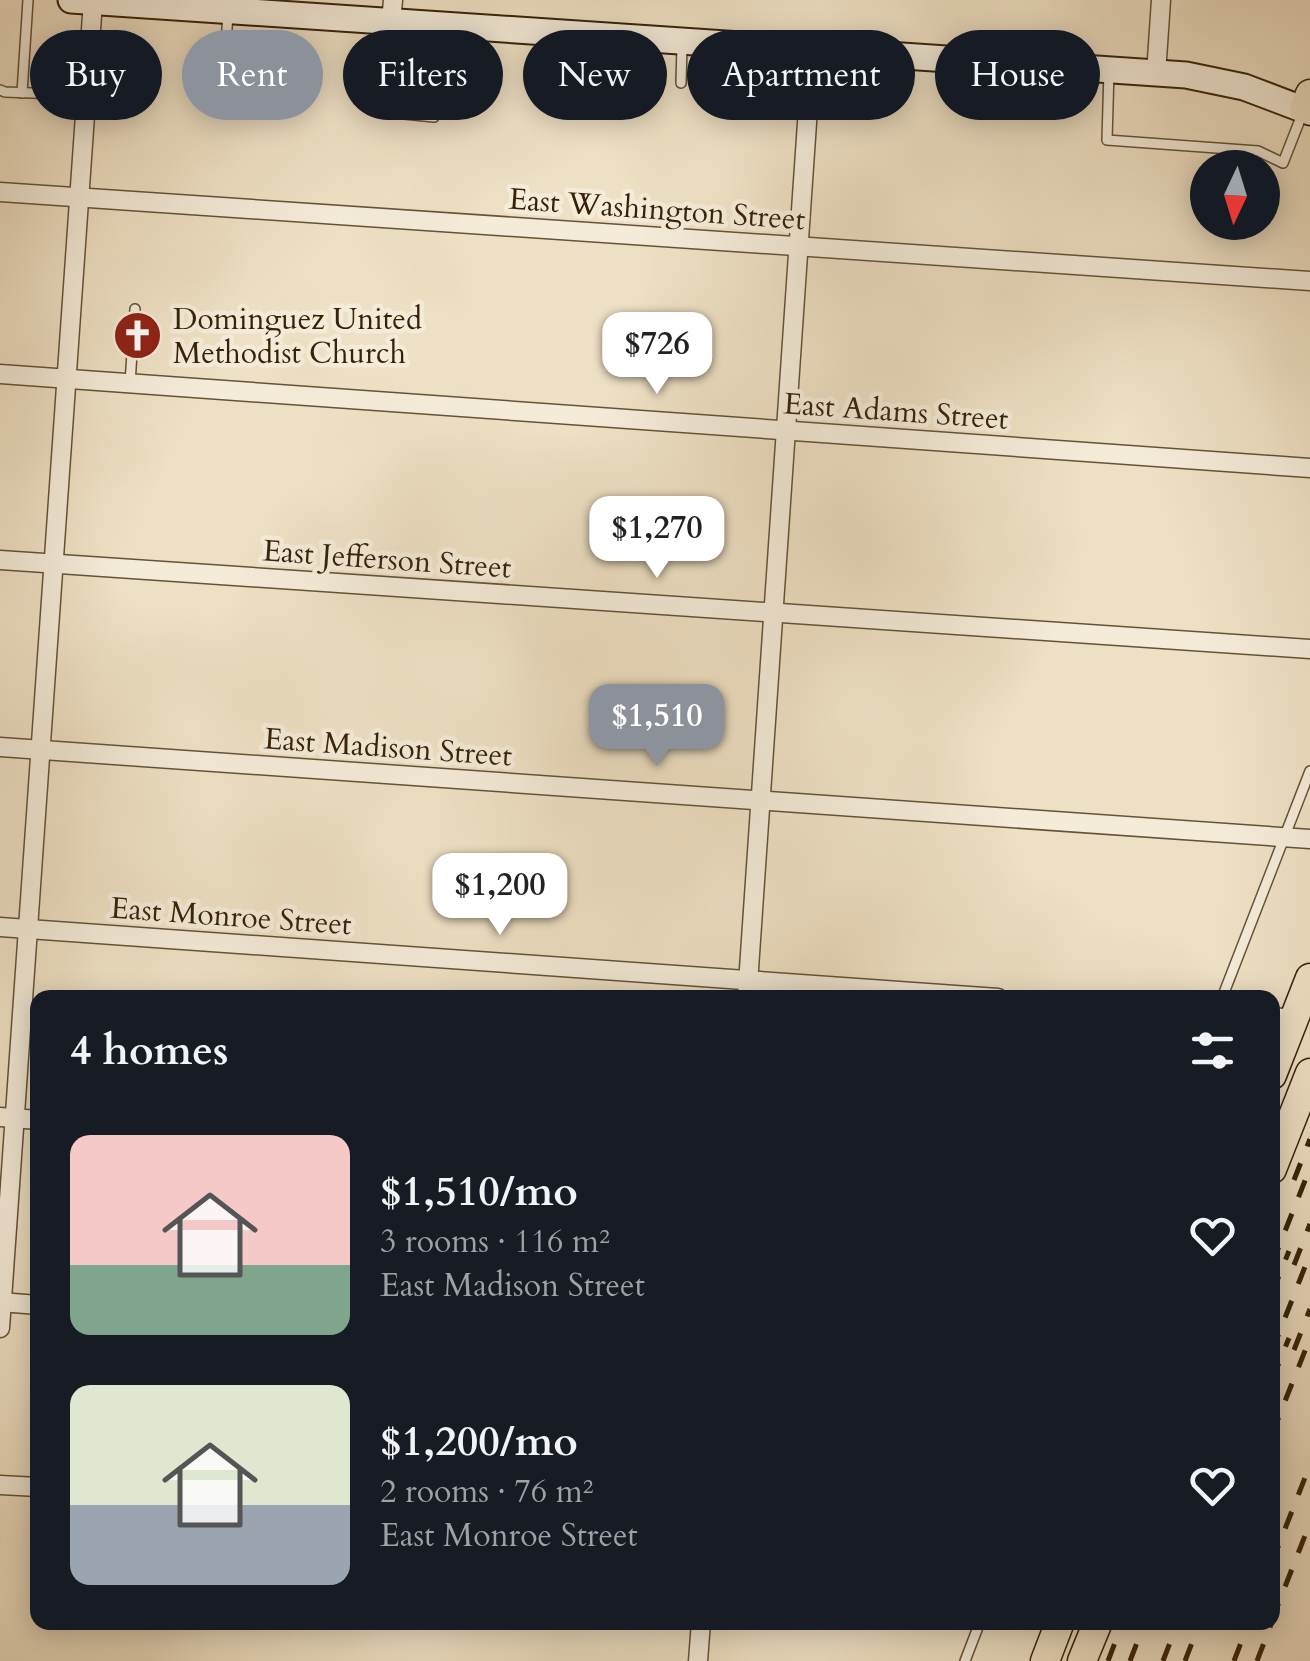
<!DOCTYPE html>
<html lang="en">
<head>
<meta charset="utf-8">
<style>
	:root { --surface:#171b24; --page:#242831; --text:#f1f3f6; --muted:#9ea1a6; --accent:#8c9099 }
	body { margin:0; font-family:Cardo,serif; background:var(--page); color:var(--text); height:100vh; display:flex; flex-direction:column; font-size:38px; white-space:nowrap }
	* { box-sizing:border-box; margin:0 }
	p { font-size:32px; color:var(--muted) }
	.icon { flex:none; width:55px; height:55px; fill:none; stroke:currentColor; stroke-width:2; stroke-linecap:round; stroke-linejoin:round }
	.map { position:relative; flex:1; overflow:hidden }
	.sheet { position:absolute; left:30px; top:990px; width:1250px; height:640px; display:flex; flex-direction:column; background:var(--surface); border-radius:20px; box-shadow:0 5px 25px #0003 }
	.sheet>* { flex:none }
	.guide { position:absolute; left:30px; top:30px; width:1250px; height:90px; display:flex; gap:20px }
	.needle { width:65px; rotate:184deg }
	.fabs { position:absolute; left:1190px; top:150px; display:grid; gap:20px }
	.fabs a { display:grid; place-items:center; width:90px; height:90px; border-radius:50%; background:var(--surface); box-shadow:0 5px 25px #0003; font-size:50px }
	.price { position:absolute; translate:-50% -85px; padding:0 22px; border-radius:20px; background:#fff; color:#222; font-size:32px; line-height:65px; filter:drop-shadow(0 2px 5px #0008) }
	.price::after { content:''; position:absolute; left:50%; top:60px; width:30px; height:22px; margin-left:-15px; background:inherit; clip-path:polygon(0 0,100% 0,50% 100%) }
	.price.on { background:var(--accent); color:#fff }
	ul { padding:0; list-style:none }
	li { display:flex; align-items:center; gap:30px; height:250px; padding:0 40px }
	li span { display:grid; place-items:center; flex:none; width:280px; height:200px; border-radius:20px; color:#555 }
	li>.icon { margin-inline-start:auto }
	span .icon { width:120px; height:120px; fill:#fffc; stroke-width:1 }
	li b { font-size:42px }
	h2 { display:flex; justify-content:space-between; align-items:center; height:120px; padding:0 40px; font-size:42px }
	.pill { padding:0 35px; border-radius:45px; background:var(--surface); box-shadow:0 5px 25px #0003; font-size:35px; line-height:90px }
	.pill.on { background:var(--accent); color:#fff }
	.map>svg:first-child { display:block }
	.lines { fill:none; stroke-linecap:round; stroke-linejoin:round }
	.lane-casing { stroke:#655238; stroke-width:12 }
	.street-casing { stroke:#655238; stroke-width:21 }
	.secondary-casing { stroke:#372209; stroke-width:29 }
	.primary-casing { stroke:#372209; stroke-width:31 }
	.lane { stroke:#f4ebd9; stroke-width:9 }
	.street { stroke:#f4ebd9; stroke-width:18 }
	.secondary { stroke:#f4ebd9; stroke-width:25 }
	.primary { stroke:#eee0c4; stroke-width:28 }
	.rail { stroke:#372209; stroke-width:5; stroke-dasharray:18 18; stroke-linecap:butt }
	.labels { text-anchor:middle; stroke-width:9; stroke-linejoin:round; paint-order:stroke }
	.street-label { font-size:30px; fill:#372209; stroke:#f4ebd9 }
	.poi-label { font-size:30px; fill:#372209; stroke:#f4ebd9; text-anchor:start }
</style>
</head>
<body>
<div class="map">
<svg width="1310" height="1661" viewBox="0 0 1310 1661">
	<rect width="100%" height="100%" fill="#eee0c4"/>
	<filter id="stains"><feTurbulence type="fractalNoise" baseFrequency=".002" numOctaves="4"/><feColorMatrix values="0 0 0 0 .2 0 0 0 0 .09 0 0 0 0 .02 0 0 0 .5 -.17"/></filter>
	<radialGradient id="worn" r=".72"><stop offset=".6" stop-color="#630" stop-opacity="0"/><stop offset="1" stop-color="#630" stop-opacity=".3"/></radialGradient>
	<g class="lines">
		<defs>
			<g id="lane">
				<polyline points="391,24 384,112 434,117"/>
				<polyline points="1109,70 1107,140 1258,151 1283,163 1303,112"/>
				<polyline points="681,83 682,46"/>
				<polyline points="0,90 5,92 86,95"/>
				<polyline points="22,93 28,0"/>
				<polyline points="222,109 228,13"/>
				<polyline points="130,383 135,309"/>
				<polyline points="1222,998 1310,771"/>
				<polyline points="965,1661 980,1622"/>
			</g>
			<g id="street">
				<polyline points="391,22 393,0"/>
				<polyline points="1156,74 1161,0"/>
				<polyline points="0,192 1310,281"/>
				<polyline points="0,374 1310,468"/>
				<polyline points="0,560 1310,649"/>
				<polyline points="0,747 1310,839"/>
				<polyline points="0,927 998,998"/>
				<polyline points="747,998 812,50"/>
				<polyline points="1272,1017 1294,1019"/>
				<polyline points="0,1117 38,1120"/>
				<polyline points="0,1302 38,1305"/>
				<polyline points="0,1328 93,1"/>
				<polyline points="0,1485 38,1487"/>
				<polyline points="698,1661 701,1622"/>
			</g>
			<polyline id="secondary" points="71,0 1186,75 1244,87 1310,112"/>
			<g id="primary">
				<polyline points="1304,109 1310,94"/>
				<polyline points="1272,1075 1310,978"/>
				<polyline points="1272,1169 1310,1073"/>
				<polyline points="1045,1661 1060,1622"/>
				<polyline points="1082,1661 1098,1622"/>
			</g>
		</defs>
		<!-- lane casing -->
		<use href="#lane" class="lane-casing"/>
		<!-- street casing -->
		<use href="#street" class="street-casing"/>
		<!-- secondary casing -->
		<use href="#secondary" class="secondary-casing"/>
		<!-- primary casing -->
		<use href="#primary" class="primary-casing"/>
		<!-- lane -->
		<use href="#lane" class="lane"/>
		<!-- street -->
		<use href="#street" class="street"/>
		<!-- secondary -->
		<use href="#secondary" class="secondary"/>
		<!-- primary -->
		<use href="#primary" class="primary"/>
		<!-- rail -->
		<g class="rail">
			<polyline points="1294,1180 1310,1139"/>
			<polyline points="1272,1264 1310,1168"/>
			<polyline points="1294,1265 1310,1224"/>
			<polyline points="1272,1293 1289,1251"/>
			<polyline points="1294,1350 1310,1309"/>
			<polyline points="1272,1351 1310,1254"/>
			<polyline points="1272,1380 1289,1338"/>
			<polyline points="1272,1434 1310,1338"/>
			<polyline points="1272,1562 1310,1465"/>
			<polyline points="1272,1620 1310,1523"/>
			<polyline points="1108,1661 1123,1622"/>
			<polyline points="1130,1661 1145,1622"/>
			<polyline points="1163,1661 1178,1622"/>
			<polyline points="1185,1661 1200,1622"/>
			<polyline points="1234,1661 1249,1622"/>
			<polyline points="1257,1661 1272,1622"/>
		</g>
	</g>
	<!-- icons -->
	<defs>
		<symbol id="church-disc" viewBox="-11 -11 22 22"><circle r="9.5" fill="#8f2418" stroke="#f4ebd9"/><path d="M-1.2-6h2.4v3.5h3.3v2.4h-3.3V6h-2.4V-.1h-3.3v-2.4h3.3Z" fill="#fff"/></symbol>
	</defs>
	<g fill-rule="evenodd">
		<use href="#church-disc" x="110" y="308" width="55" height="55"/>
	</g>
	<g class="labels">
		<!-- street labels -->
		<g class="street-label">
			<text transform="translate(657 209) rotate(4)" y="10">East Washington Street</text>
			<text transform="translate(896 411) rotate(4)" y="10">East Adams Street</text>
			<text transform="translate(387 559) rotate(4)" y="10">East Jefferson Street</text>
			<text transform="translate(388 747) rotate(4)" y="10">East Madison Street</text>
			<text transform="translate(231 916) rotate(4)" y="10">East Monroe Street</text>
		</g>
		<!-- poi labels -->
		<g class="poi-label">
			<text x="173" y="329">Dominguez United<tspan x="173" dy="34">Methodist Church</tspan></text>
		</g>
	</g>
	<rect width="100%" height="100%" filter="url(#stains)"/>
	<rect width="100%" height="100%" fill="url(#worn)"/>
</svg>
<div class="fabs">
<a><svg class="needle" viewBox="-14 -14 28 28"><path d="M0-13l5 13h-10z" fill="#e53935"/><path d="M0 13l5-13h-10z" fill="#9ea1a6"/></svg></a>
</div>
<b class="price" style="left:657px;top:397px">$726</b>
<b class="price" style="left:657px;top:581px">$1,270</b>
<b class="price on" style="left:657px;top:769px">$1,510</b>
<b class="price" style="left:500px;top:938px">$1,200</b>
<div class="guide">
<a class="pill">Buy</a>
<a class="pill on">Rent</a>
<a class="pill">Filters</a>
<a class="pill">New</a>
<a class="pill">Apartment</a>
<a class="pill">House</a>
</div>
<section class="sheet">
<h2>4 homes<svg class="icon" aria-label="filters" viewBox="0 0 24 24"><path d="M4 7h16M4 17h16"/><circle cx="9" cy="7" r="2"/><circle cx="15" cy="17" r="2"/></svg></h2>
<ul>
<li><span style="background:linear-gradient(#f6c9c9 65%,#7fa58c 0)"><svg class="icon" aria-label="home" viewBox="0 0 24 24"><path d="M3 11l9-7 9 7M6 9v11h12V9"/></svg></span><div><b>$1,510/mo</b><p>3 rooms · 116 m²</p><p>East Madison Street</p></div><svg class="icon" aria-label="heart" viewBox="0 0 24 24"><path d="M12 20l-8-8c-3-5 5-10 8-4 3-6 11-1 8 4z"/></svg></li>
<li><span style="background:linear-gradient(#dfe7d0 60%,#9aa5b1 0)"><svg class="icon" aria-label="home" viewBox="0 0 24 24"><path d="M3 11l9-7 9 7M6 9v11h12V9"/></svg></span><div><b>$1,200/mo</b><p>2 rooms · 76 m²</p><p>East Monroe Street</p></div><svg class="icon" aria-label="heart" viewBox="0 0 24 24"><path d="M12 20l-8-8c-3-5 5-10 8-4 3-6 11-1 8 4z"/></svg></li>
</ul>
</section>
</div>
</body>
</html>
